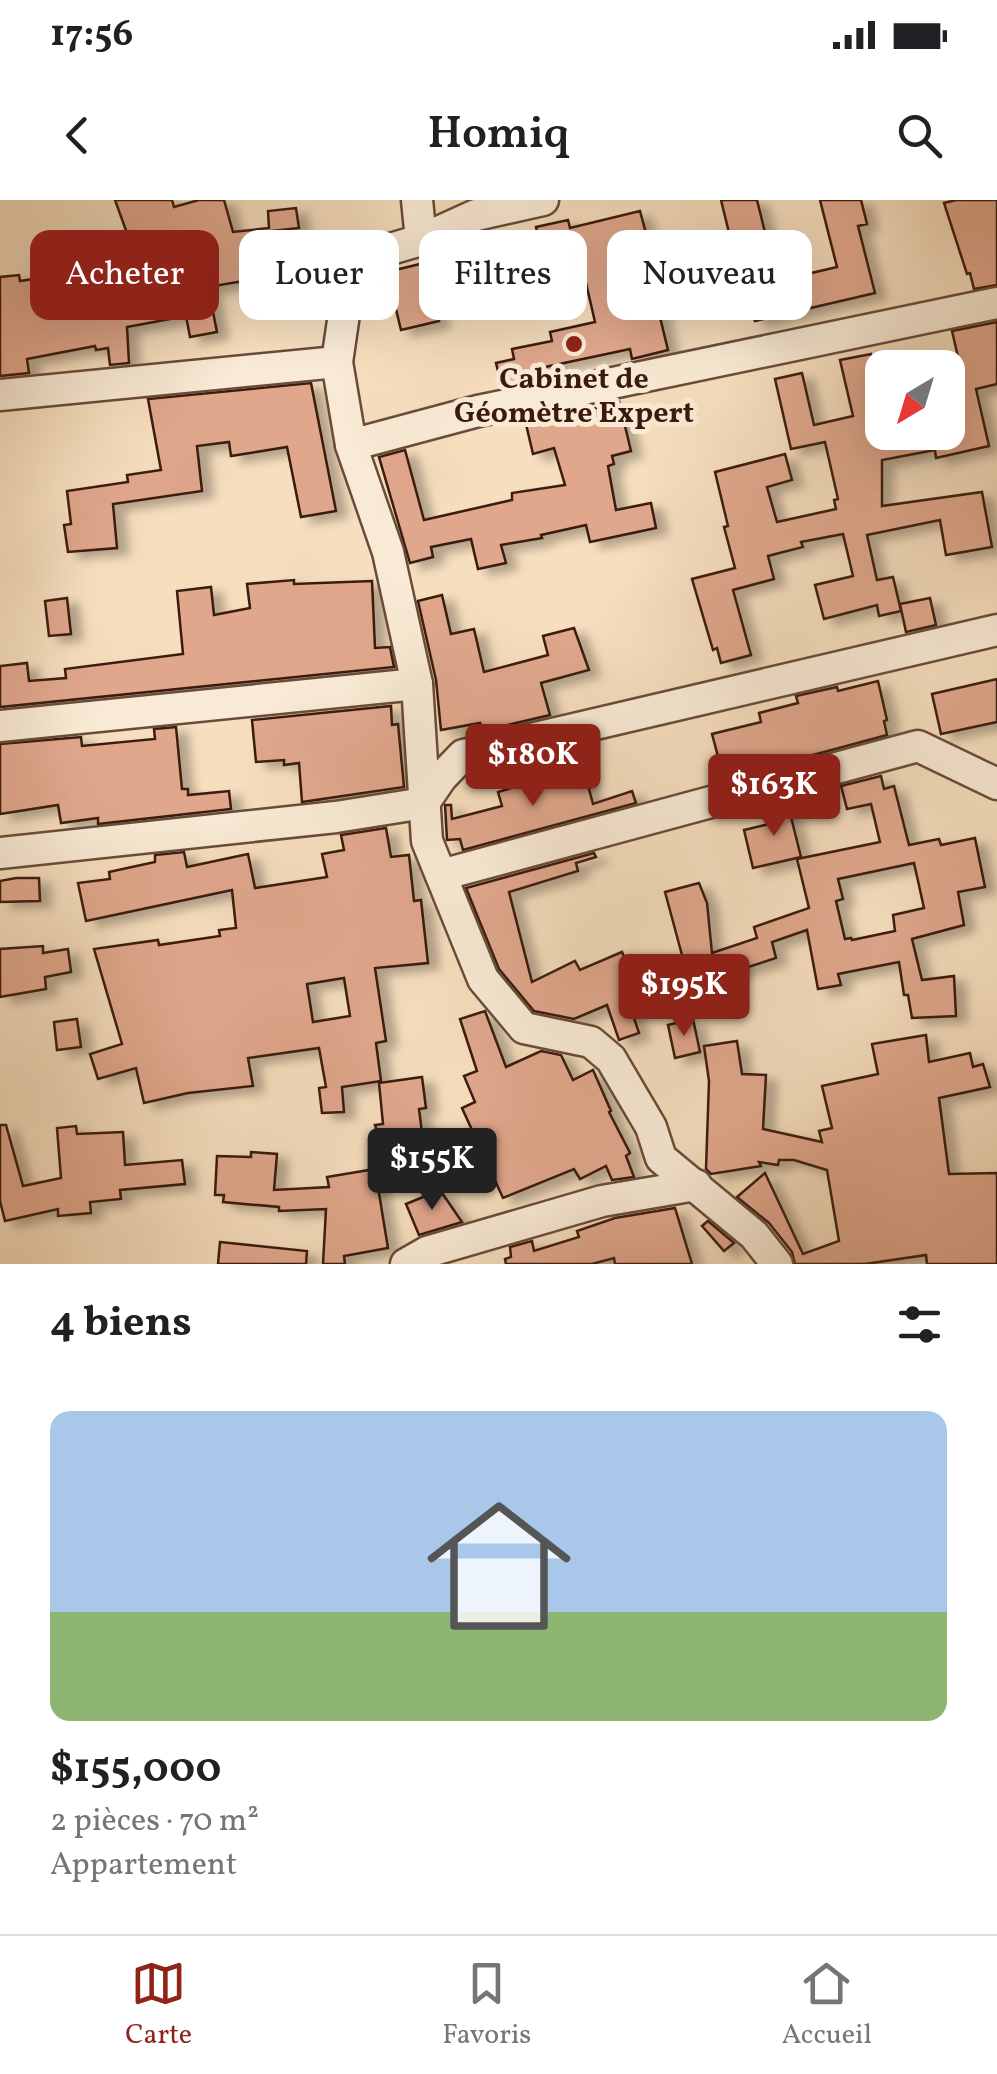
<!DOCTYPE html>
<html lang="fr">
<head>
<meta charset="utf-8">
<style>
	:root { --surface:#fff; --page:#f2f2f2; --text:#202124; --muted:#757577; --line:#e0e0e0; --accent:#8f2418 }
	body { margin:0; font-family:Vollkorn,serif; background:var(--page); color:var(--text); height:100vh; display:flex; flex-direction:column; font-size:38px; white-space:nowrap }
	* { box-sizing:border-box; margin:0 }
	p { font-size:32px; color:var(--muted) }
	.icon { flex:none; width:55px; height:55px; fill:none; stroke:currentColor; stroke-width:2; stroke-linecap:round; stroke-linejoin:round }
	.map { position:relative; height:1064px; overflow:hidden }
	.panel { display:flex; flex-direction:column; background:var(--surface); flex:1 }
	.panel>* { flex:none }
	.top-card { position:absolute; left:30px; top:30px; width:938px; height:90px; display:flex; gap:20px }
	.needle { width:65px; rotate:218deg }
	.buttons { position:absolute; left:865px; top:150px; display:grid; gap:20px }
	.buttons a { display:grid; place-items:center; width:100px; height:100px; border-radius:20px; background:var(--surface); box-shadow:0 10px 40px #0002; font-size:50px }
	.price { position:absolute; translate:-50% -85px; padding:0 22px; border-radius:10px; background:var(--accent); color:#fff; font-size:32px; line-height:65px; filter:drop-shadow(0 2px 5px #0008) }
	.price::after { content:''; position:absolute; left:50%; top:60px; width:30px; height:22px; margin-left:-15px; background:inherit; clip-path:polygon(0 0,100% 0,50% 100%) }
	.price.selected { background:#222; color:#fff }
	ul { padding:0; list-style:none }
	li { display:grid; align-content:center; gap:20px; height:530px; padding:0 50px }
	li span { display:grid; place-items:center; height:310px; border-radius:20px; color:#555 }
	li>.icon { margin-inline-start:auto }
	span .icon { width:180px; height:180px; fill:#fffc; stroke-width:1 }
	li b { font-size:42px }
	h2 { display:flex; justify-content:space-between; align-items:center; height:120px; padding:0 50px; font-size:42px }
	.tag { padding:0 35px; border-radius:20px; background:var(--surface); box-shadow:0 10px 40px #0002; font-size:35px; line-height:90px }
	.tag.selected { background:var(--accent); color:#fff }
	.status { display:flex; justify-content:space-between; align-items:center; height:70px; padding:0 50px; background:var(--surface); direction:ltr }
	.status svg { height:28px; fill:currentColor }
	header { display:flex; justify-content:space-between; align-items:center; height:130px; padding:0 50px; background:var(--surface); font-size:45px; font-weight:600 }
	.tabs { display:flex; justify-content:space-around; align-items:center; height:140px; border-top:2px solid var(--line); background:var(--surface); font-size:28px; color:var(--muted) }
	.tabs a { display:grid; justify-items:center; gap:5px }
	.tabs .selected { color:var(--accent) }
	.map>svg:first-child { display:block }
	.building { fill:#e0a78c; stroke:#3a1a0d; stroke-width:2.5; fill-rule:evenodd; filter:url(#shadow) }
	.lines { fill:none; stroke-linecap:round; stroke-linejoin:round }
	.minor-casing { stroke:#694b39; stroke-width:35 }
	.minor { stroke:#f9ead5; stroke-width:30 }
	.poi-dot { fill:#8f2418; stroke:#f9ead5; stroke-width:4 }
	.labels { text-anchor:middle; stroke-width:10; stroke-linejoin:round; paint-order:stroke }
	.poi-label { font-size:30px; font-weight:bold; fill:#3a1a0d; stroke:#f9ead5 }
</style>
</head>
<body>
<div class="status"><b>17:56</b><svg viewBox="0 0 49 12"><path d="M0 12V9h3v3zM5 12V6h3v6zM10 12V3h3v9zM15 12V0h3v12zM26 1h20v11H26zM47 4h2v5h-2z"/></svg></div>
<header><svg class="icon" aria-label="back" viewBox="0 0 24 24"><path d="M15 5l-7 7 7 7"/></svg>Homiq<svg class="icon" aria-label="search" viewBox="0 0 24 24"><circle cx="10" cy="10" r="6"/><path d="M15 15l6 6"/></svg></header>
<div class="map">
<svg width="997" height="1064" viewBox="0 0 997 1064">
	<defs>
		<filter id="shadow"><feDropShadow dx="11" dy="6" stdDeviation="5" flood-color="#0004"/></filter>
	</defs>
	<rect width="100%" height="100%" fill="#f6debe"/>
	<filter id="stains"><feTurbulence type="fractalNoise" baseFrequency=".002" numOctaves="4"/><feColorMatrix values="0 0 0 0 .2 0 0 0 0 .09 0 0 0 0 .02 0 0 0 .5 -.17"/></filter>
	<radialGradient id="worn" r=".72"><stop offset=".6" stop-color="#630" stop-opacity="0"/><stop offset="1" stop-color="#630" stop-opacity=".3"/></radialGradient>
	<!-- building -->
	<g class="building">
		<polygon points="115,0 172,0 174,7 199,0 224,0 233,32 269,28 268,11 296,8 299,28 271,31 279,75 208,87 217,132 190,137 186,116 127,127 129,163 110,165 108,148 96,150 95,146 27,159 29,173 0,176 0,77 19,75 20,81 66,74 80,57 132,47"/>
		<polygon points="721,0 757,0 777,81 837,67 820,0 861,0 867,24 858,26 875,93 755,121 747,87 743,88 741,80 694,92 696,99 658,109 668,150 632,159 630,149 531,170 533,180 502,187 496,163 514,159 512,149 552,141 550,132 595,122 586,83 550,90 549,86 520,92 511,52 540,45 536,27 568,20 570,28 640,11 654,63 732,45"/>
		<polygon points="956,0 997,0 997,85 974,89 970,73 967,74 944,3"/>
		<polygon points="424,63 439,121 401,130 387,72"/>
		<polygon points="997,122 997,184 976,189 989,246 936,258 935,250 882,260 882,306 982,292 992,347 946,355 940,320 867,335 877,380 893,377 901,411 879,416 877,405 824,419 815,385 853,376 843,334 801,342 803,347 768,356 774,379 733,390 751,455 721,463 717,448 713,450 692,379 735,368 724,327 728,326 715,272 785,254 792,280 767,287 777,322 836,309 834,300 838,299 825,242 791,249 775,179 802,173 814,225 853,216 840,160 871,154 882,205 882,232 948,232 948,159 958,157 952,131"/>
		<polygon points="311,183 336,311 301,317 287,247 231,256 229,242 197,246 202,291 113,304 117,348 68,352 64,325 71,324 67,291 128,282 127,275 161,270 148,199"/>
		<polygon points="619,201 631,251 612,256 614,264 608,266 616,310 651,303 656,328 590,342 586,325 541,335 542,338 501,345 506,363 478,369 471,339 431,347 433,357 410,363 379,257 405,250 424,320 512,300 512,293 565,285 554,248 533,254 525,220 558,214 559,219"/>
		<polygon points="294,380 294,384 372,381 375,448 390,447 394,467 0,507 0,466 27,463 29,481 66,478 65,469 183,454 177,391 211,387 214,415 250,408 247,384"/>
		<polygon points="442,395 451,434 474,429 484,472 548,455 543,436 574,428 589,470 541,483 550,515 482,531 480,523 441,530 436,480 418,401"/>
		<polygon points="67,398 71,434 49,436 45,401"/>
		<polygon points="930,398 936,425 906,432 900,404"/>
		<polygon points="997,479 997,522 941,534 932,494"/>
		<polygon points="878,481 887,520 884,521 887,535 724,579 712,534 761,522 759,513 798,503 796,496 837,487 838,491"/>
		<polygon points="391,506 392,525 398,524 404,587 302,602 299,563 284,565 284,560 256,562 252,520"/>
		<polygon points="176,527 182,589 188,589 188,595 229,591 231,609 98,624 98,618 61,623 58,605 0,614 0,544 81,537 82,546 155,539 154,529"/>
		<polygon points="582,563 593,604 632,591 636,603 463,650 460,639 447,640 445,605 451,605 452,619 502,606 498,592 554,575 553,570"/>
		<path d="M 881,576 L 884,589 L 894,586 L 909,645 L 939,639 L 941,645 L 975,638 L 985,687 L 958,692 L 964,725 L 912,739 L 922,780 L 954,776 L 956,816 L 912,818 L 908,795 L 904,795 L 899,762 L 838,774 L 841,785 L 818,789 L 807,730 L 772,742 L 776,758 L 718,777 L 719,787 L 692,792 L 665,692 L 699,683 L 707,703 L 712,753 L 757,738 L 754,727 L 809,708 L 797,659 L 880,642 L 871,604 L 847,609 L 841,586 ZM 914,663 L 924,708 L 893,715 L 895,731 L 852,740 L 851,738 L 845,739 L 836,701 L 843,699 L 838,679 Z"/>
		<polygon points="787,601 801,657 753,668 744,630 773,623 768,606"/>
		<path d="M 386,628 L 391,657 L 409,655 L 414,701 L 421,700 L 428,763 L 375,768 L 386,841 L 376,843 L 381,881 L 342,887 L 344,912 L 322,913 L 319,888 L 326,887 L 319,848 L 248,858 L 253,886 L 188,893 L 144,903 L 136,868 L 98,879 L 90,854 L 122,844 L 94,749 L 158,740 L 159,745 L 220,736 L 219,730 L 236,728 L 232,690 L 86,721 L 78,683 L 110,679 L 109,672 L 155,662 L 155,655 L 184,652 L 187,667 L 248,654 L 255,688 L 327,677 L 322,654 L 344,650 L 341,635 ZM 344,778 L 350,816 L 313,822 L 307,784 Z"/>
		<polygon points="594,653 596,657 576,663 578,671 509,692 532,782 575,761 580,770 622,752 640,792 627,797 639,833 619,840 607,805 574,819 534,811 499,769 466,688"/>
		<polygon points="16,678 39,678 40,701 0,702 0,681"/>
		<polygon points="43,746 43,753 68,749 71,772 45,777 46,789 0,797 0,749"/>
		<polygon points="485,811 506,867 541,851 561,855 573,880 593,870 611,911 609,912 630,953 626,956 634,977 612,980 606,966 580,979 574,969 503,998 462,908 475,902 464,876 477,871 460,819"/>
		<polygon points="77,819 81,847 57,850 54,822"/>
		<polygon points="693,819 700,852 675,858 668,825"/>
		<polygon points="926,835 929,862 970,853 973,867 983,864 990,887 939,898 949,974 997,973 997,1064 927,1064 926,1055 865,1064 795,1064 792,1052 769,1023 737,997 765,973 803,1054 839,1041 827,970 794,960 779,960 778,965 759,962 761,966 711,974 706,969 709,881 704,846 737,841 742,874 766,875 763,929 822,942 819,931 832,928 822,886 878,874 872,844"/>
		<polygon points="422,877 426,908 419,909 423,941 382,945 375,925 383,924 379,883"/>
		<polygon points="0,925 6,925 23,986 61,978 57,928 76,926 77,934 123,932 125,965 182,960 185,984 120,990 121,999 90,1002 91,1013 58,1016 58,1009 5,1021 0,1001"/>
		<polygon points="251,952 277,954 274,990 329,987 327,977 375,969 388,1048 344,1056 345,1064 323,1064 326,1009 279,1011 279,1007 223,1002 224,995 215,995 217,956 251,957"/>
		<polygon points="440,990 462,1022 419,1035 406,1004"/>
		<polygon points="675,1008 692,1064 615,1064 614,1058 592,1064 506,1064 505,1059 511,1057 510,1047 532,1041 534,1051 579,1037 577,1031 615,1018"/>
		<polygon points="708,1021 734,1043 724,1051 702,1026"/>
		<polygon points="220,1042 307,1051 306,1064 218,1064"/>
	</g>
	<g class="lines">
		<defs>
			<g id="minor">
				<polyline points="417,0 421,40"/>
				<polyline points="543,0 476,15 421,40 370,55 357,66 349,80 337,162 351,245 478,211 997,103"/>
				<polyline points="0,195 337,162"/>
				<polyline points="351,245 388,352 417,484 427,641 483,779 524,828 591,842 611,859 651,927 661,958 754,1035 777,1064"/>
				<polyline points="0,526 417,484"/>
				<polyline points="0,653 336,617 424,603 441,578 463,555 997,430"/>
				<polyline points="441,675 918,546 997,584"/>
				<polyline points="406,1064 427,1052 602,1001 696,985"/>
			</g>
		</defs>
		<!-- minor casing -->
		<use href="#minor" class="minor-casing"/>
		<!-- minor -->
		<use href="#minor" class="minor"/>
	</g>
	<!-- markers -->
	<circle class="poi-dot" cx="574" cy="144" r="10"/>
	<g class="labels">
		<!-- poi labels -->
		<g class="poi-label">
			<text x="574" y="188">Cabinet de<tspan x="574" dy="34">Géomètre Expert</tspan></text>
		</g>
	</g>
	<rect width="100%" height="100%" filter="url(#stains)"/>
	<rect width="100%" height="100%" fill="url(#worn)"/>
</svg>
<div class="buttons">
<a><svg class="needle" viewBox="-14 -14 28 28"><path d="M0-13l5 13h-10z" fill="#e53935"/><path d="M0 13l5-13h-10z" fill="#757577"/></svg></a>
</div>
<b class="price" style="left:533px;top:609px">$180K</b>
<b class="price" style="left:774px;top:639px">$163K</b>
<b class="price" style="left:684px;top:839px">$195K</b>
<b class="price selected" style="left:432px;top:1013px">$155K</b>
<div class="top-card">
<a class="tag selected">Acheter</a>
<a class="tag">Louer</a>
<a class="tag">Filtres</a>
<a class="tag">Nouveau</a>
</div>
</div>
<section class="panel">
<h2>4 biens<svg class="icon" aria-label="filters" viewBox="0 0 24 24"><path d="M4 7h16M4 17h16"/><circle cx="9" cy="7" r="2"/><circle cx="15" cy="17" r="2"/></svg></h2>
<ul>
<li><span style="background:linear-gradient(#a9c7e8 65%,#8fb573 0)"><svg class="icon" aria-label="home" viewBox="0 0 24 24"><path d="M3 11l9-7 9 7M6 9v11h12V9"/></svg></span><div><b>$155,000</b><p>2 pièces · 70 m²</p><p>Appartement</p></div></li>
</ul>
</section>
<nav class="tabs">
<a class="selected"><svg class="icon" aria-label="map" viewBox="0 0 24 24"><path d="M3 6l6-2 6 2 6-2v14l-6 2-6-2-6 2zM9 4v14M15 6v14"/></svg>Carte</a>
<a><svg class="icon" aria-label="saved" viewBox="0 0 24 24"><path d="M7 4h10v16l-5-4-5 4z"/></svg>Favoris</a>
<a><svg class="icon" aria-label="home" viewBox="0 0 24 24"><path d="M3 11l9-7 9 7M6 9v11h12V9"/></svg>Accueil</a>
</nav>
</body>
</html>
